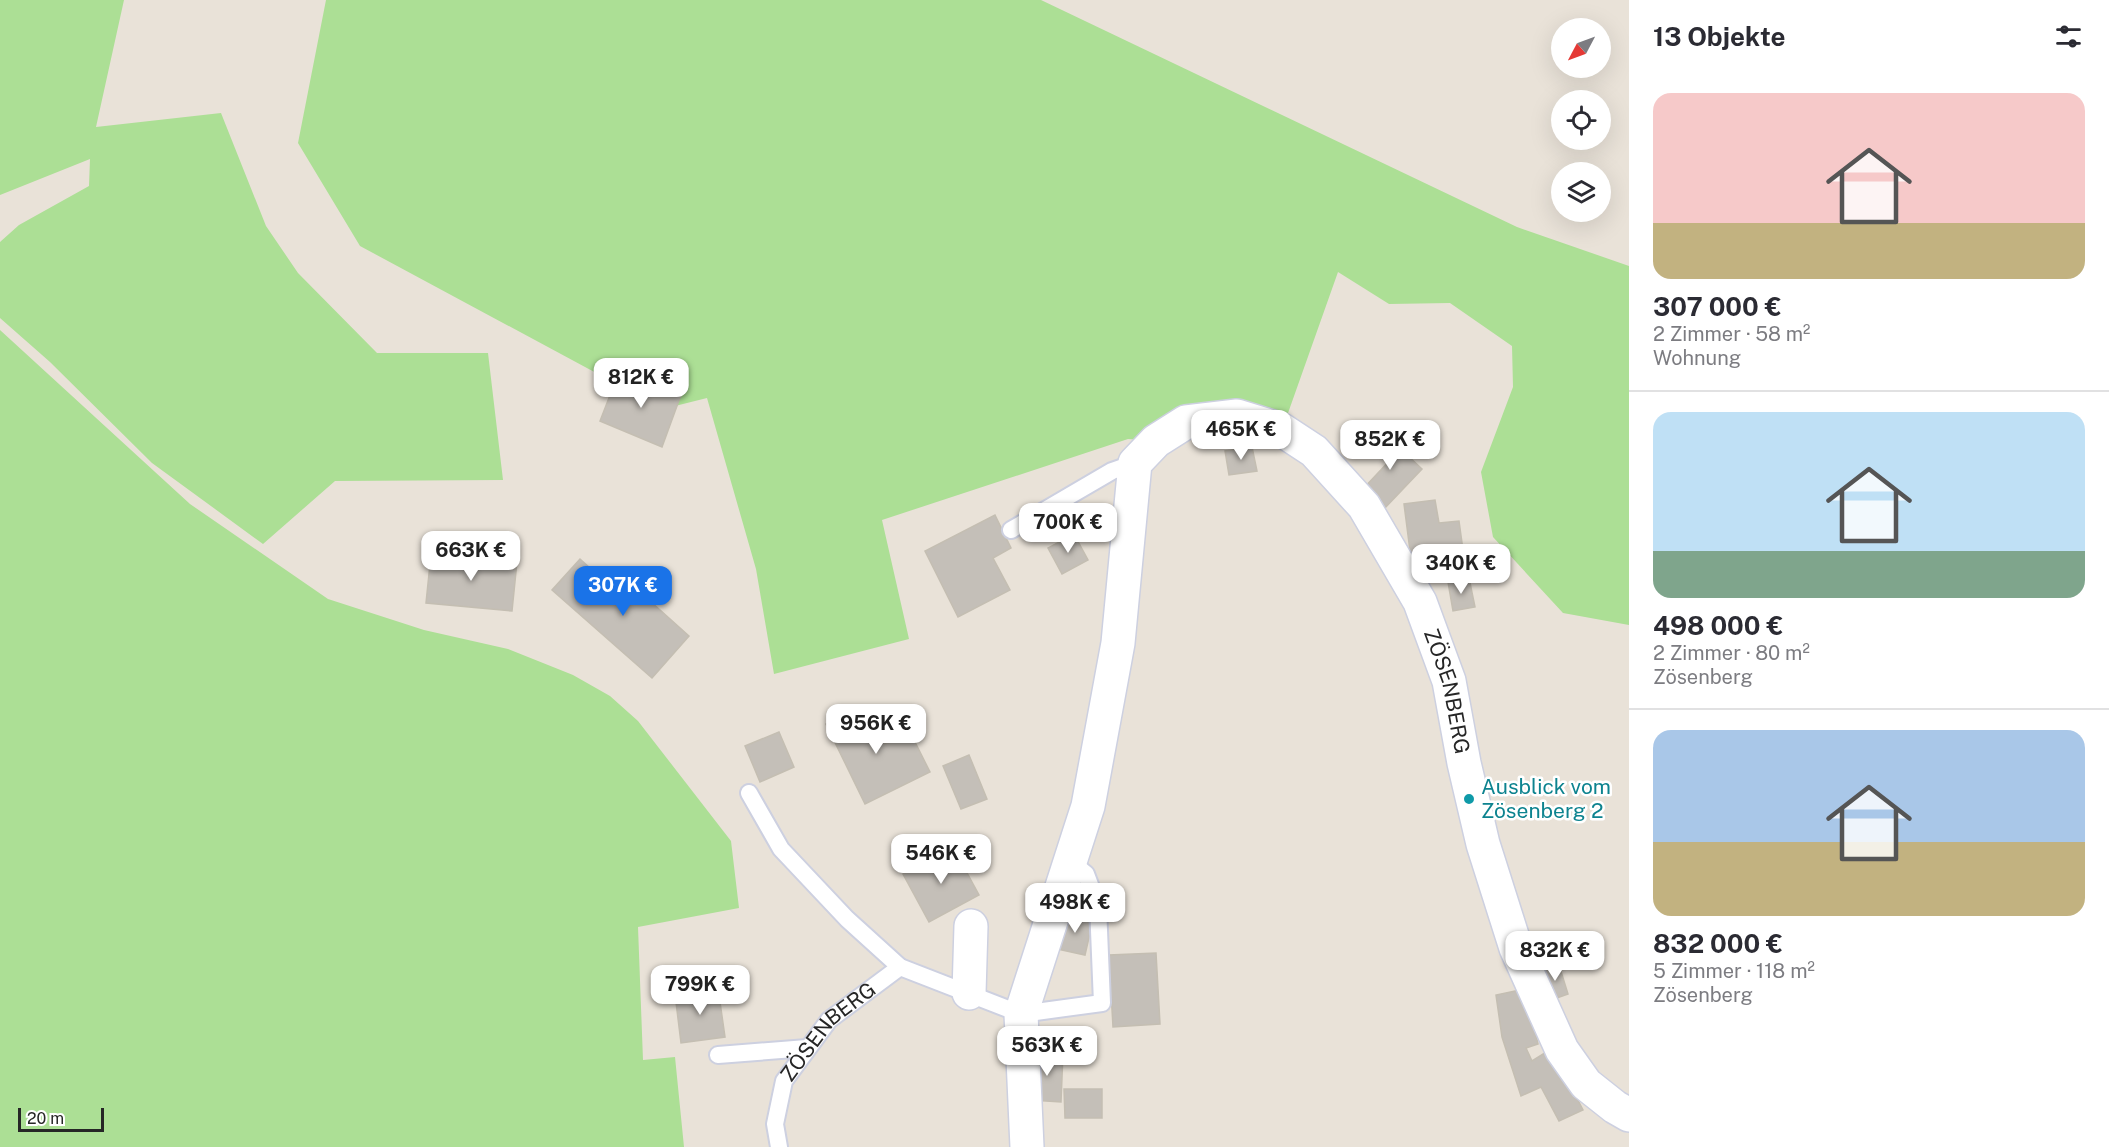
<!DOCTYPE html>
<html lang="de">
<head>
<meta charset="utf-8">
<style>
	:root { --surface:#fff; --page:#f2f2f3; --text:#2b2b33; --muted:#7c7c81; --line:#e1e1e2; --accent:#1a73e8 }
	body { margin:0; font-family:"Public Sans",sans-serif; background:var(--page); color:var(--text); height:100vh; display:flex; flex-direction:column; font-size:22px; white-space:nowrap }
	* { box-sizing:border-box; margin:0 }
	p { font-size:20px; color:var(--muted) }
	.icon { flex:none; width:33px; height:33px; fill:none; stroke:currentColor; stroke-width:2; stroke-linecap:round; stroke-linejoin:round }
	.map { position:relative; flex:1; overflow:hidden }
	.panel { display:flex; flex-direction:column; background:var(--surface); width:480px }
	.panel>* { flex:none }
	.needle { width:39px; rotate:229deg }
	.fabs { position:absolute; left:1551px; top:18px; display:grid; gap:12px }
	.fabs a { display:grid; place-items:center; width:60px; height:60px; border-radius:50%; background:var(--surface); box-shadow:0 6px 24px #0002; font-size:30px }
	.scale { position:absolute; left:18px; bottom:15px; width:86px; box-sizing:border-box; padding-left:6px; border:3px solid #262626; border-top:0; font-size:16px; line-height:21px; white-space:nowrap; color:#262626; -webkit-text-stroke:4px #fff; paint-order:stroke }
	.price { position:absolute; translate:-50% -51px; padding:0 14px; border-radius:12px; background:#fff; color:#222; font-size:20px; line-height:39px; filter:drop-shadow(0 2px 3px #0008) }
	.price::after { content:''; position:absolute; left:50%; top:36px; width:18px; height:14px; margin-left:-9px; background:inherit; clip-path:polygon(0 0,100% 0,50% 100%) }
	.price.on { background:var(--accent); color:#fff }
	ul { padding:0; list-style:none }
	li { display:grid; align-content:center; gap:12px; height:318px; padding:0 24px }
	li+li { border-top:2px solid var(--line) }
	li span { display:grid; place-items:center; height:186px; border-radius:18px; color:#555 }
	li>.icon { margin-inline-start:auto }
	span .icon { width:108px; height:108px; fill:#fffc; stroke-width:1 }
	li b { font-size:26px }
	h2 { display:flex; justify-content:space-between; align-items:center; height:72px; padding:0 24px; font-size:26px }
	main { display:flex; flex:1; min-height:0 }
	.map>svg:first-child { display:block }
	.green { fill:#acdf95 }
	.building { fill:#c4bfb8; stroke:#c4beb2; stroke-width:1.5 }
	.lines { fill:none; stroke-linecap:round; stroke-linejoin:round }
	.service-casing { stroke:#cdd0e0; stroke-width:20 }
	.minor-casing { stroke:#cdd0e0; stroke-width:36 }
	.service { stroke:#fff; stroke-width:16 }
	.minor { stroke:#fff; stroke-width:33 }
	.culture-dot { fill:#0f9aa8; stroke:#fff; stroke-width:2 }
	.labels { text-anchor:middle; stroke-width:5; stroke-linejoin:round; paint-order:stroke }
	.street-label { font-size:21px; fill:#262626; stroke:#fff }
	.culture-label { font-size:21px; fill:#0d838f; stroke:#fff; text-anchor:start }
</style>
</head>
<body>
<main>
<div class="map">
<svg width="1629" height="1147" viewBox="0 0 1629 1147">
	<rect width="100%" height="100%" fill="#e9e2d8"/>
	<!-- green -->
	<g class="green">
		<polygon points="0,0 124,0 96,127 221,113 266,226 298,273 377,353 488,353 503,480 335,481 263,544 152,463 50,362 0,318 0,242 19,225 89,186 90,159 0,195"/>
		<polygon points="326,0 1041,0 1517,227 1629,266 1629,625 1563,613 1493,537 1481,472 1513,387 1512,346 1450,303 1389,304 1338,272 1282,430 1237,416 1156,441 1128,439 882,520 909,639 774,674 756,569 707,398 663,409 360,246 298,143"/>
		<polygon points="0,330 190,504 328,599 424,630 508,649 573,675 610,696 638,721 731,841 739,908 638,927 643,1060 675,1057 684,1147 0,1147"/>
	</g>
	<!-- building -->
	<g class="building">
		<polygon points="619,372 681,395 662,447 600,421"/>
		<polygon points="1372,422 1422,469 1383,510 1362,490 1393,457 1365,430"/>
		<polygon points="1252,447 1257,471 1229,475 1225,451"/>
		<polygon points="1435,500 1439,523 1459,521 1463,550 1443,553 1445,570 1413,574 1404,504"/>
		<polygon points="995,515 1011,548 993,558 1010,590 958,617 925,551"/>
		<polygon points="1074,534 1088,560 1062,574 1048,548"/>
		<polygon points="431,554 517,562 512,611 426,603"/>
		<polygon points="580,559 610,586 620,574 689,636 652,678 552,590"/>
		<polygon points="1469,578 1475,607 1453,611 1448,582"/>
		<polygon points="865,705 885,744 910,732 930,772 865,804 826,724"/>
		<polygon points="779,732 794,767 760,782 745,746"/>
		<polygon points="969,755 987,799 961,809 943,766"/>
		<polygon points="953,847 979,895 929,922 903,874"/>
		<polygon points="1065,914 1093,920 1085,955 1057,949"/>
		<polygon points="1156,953 1160,1024 1113,1027 1109,955"/>
		<polygon points="1559,965 1568,994 1551,1000 1541,971"/>
		<polygon points="718,988 725,1037 681,1043 675,994"/>
		<polygon points="1525,989 1538,1044 1526,1048 1532,1061 1551,1049 1583,1110 1559,1121 1541,1087 1521,1096 1502,1037 1496,995"/>
		<polygon points="1034,1052 1063,1053 1061,1102 1031,1100"/>
		<polygon points="1064,1089 1102,1089 1102,1118 1065,1118"/>
	</g>
	<g class="lines">
		<defs>
			<g id="service">
				<polyline points="1011,530 1112,471 1135,463"/>
				<polyline points="749,793 781,849 847,919 900,967 1021,1014 1102,1003 1098,906 1086,874 1070,861"/>
				<polyline points="718,1055 807,1048"/>
				<path id="s1" d="M 779,1147 L 775,1124 L 784,1081 L 829,1020 L 900,967"/>
			</g>
			<g id="minor">
				<polyline points="969,993 971,926"/>
				<path id="s2" d="M 1027,1147 L 1021,1014 L 1088,806 L 1118,643 L 1135,463 L 1156,441 L 1186,422 L 1237,416 L 1282,430 L 1314,451 L 1364,506 L 1420,602 L 1449,681 L 1464,763 L 1483,844 L 1516,948 L 1562,1050 L 1586,1084 L 1615,1107 L 1629,1115"/>
			</g>
		</defs>
		<!-- service casing -->
		<use href="#service" class="service-casing"/>
		<!-- minor casing -->
		<use href="#minor" class="minor-casing"/>
		<!-- service -->
		<use href="#service" class="service"/>
		<!-- minor -->
		<use href="#minor" class="minor"/>
	</g>
	<!-- markers -->
	<circle class="culture-dot" cx="1469" cy="799" r="6"/>
	<g class="labels">
		<!-- street labels -->
		<g class="street-label">
			<text dy="7" stroke="none"><textPath href="#s2" startOffset="1180">ZÖSENBERG</textPath></text>
			<text dy="7" stroke="none"><textPath href="#s1" startOffset="134">ZÖSENBERG</textPath></text>
		</g>
		<!-- culture labels -->
		<g class="culture-label">
			<text x="1481" y="794">Ausblick vom<tspan x="1481" dy="24">Zösenberg 2</tspan></text>
		</g>
	</g>
</svg>
<div class="fabs">
<a><svg class="needle" viewBox="-14 -14 28 28"><path d="M0-13l5 13h-10z" fill="#e53935"/><path d="M0 13l5-13h-10z" fill="#7c7c81"/></svg></a>
<a><svg class="icon" aria-label="locate" viewBox="0 0 24 24"><circle cx="12" cy="12" r="6"/><path d="M12 2v4M12 18v4M2 12h4M18 12h4"/></svg></a>
<a><svg class="icon" aria-label="layers" viewBox="0 0 24 24"><path d="M12 4l9 5-9 5-9-5zM3 14l9 5 9-5"/></svg></a>
</div>
<div class="scale">20 m</div>
<b class="price" style="left:641px;top:409px">812K €</b>
<b class="price" style="left:1241px;top:461px">465K €</b>
<b class="price" style="left:1390px;top:471px">852K €</b>
<b class="price" style="left:1068px;top:554px">700K €</b>
<b class="price" style="left:471px;top:582px">663K €</b>
<b class="price" style="left:1461px;top:595px">340K €</b>
<b class="price on" style="left:623px;top:617px">307K €</b>
<b class="price" style="left:876px;top:755px">956K €</b>
<b class="price" style="left:941px;top:885px">546K €</b>
<b class="price" style="left:1075px;top:934px">498K €</b>
<b class="price" style="left:1555px;top:982px">832K €</b>
<b class="price" style="left:700px;top:1016px">799K €</b>
<b class="price" style="left:1047px;top:1077px">563K €</b>
</div>
<section class="panel">
<h2>13 Objekte<svg class="icon" aria-label="filters" viewBox="0 0 24 24"><path d="M4 7h16M4 17h16"/><circle cx="9" cy="7" r="2"/><circle cx="15" cy="17" r="2"/></svg></h2>
<ul>
<li><span style="background:linear-gradient(#f6c9c9 70%,#c2b280 0)"><svg class="icon" aria-label="home" viewBox="0 0 24 24"><path d="M3 11l9-7 9 7M6 9v11h12V9"/></svg></span><div><b>307 000 €</b><p>2 Zimmer · 58 m²</p><p>Wohnung</p></div></li>
<li><span style="background:linear-gradient(#bfe0f5 75%,#7fa58c 0)"><svg class="icon" aria-label="home" viewBox="0 0 24 24"><path d="M3 11l9-7 9 7M6 9v11h12V9"/></svg></span><div><b>498 000 €</b><p>2 Zimmer · 80 m²</p><p>Zösenberg</p></div></li>
<li><span style="background:linear-gradient(#a9c7e8 60%,#c2b280 0)"><svg class="icon" aria-label="home" viewBox="0 0 24 24"><path d="M3 11l9-7 9 7M6 9v11h12V9"/></svg></span><div><b>832 000 €</b><p>5 Zimmer · 118 m²</p><p>Zösenberg</p></div></li>
</ul>
</section>
</main>
</body>
</html>
